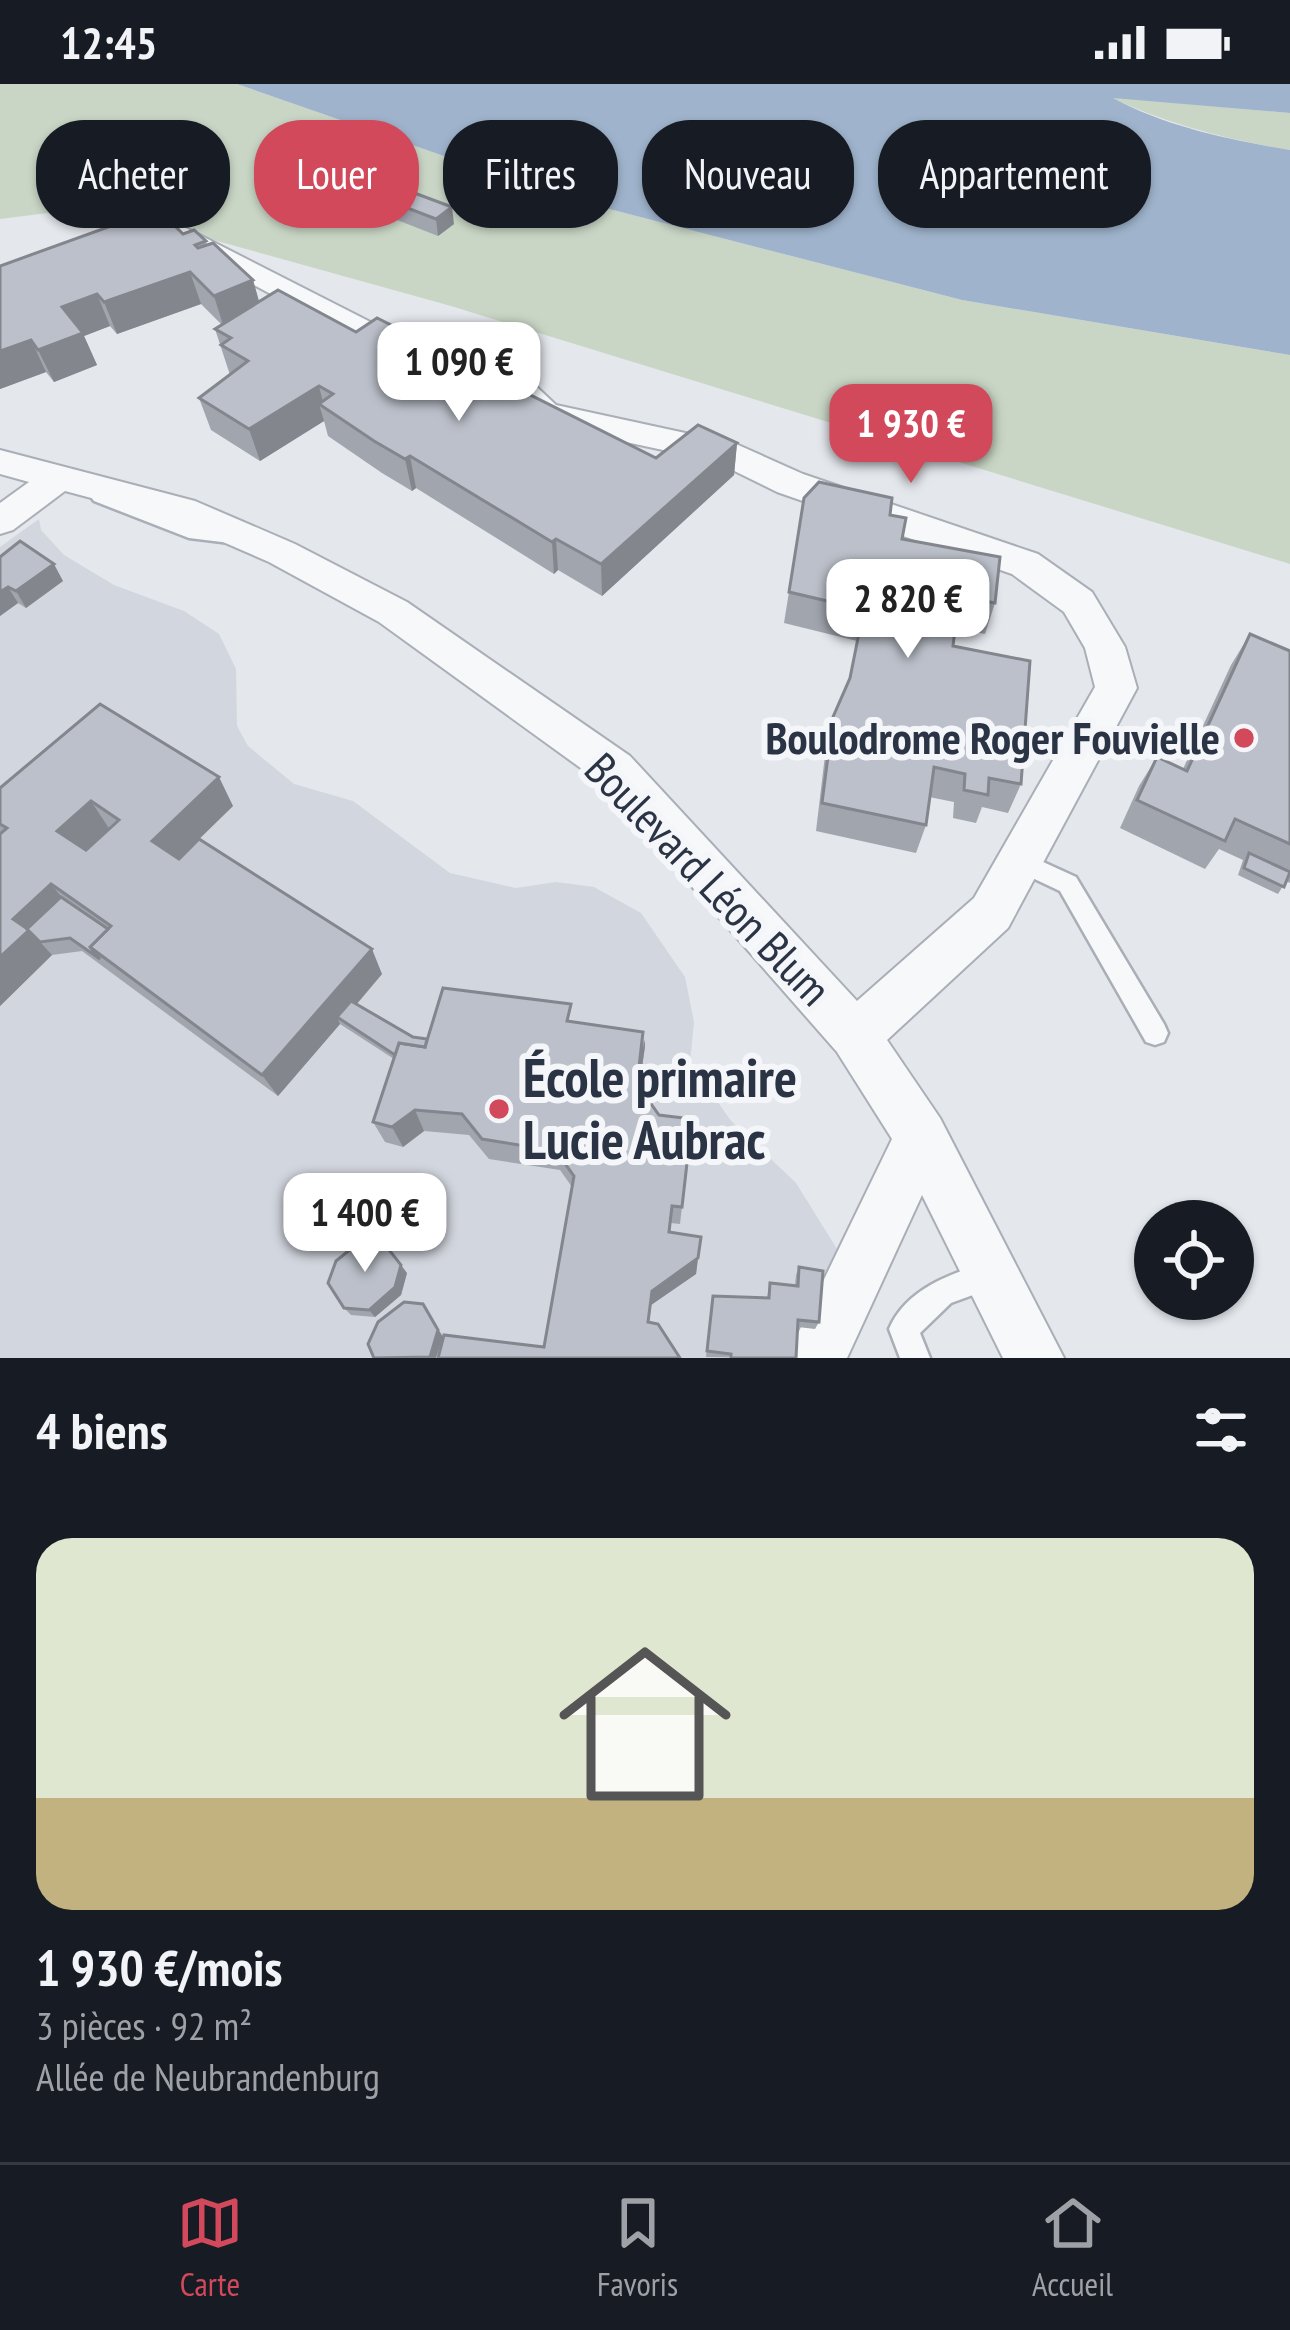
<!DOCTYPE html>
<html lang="fr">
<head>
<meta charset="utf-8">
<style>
	:root { --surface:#171b24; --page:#20242c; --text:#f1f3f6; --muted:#9ea1a6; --line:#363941; --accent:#d1495b }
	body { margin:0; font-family:"PT Sans Narrow",sans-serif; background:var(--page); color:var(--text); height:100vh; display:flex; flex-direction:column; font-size:45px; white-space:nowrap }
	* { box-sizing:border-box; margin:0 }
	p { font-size:39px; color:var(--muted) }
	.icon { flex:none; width:66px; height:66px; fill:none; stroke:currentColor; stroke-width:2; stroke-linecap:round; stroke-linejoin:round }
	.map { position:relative; height:1274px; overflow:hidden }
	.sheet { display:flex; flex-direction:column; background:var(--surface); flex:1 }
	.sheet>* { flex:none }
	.top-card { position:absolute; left:36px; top:36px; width:1218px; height:108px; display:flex; gap:24px }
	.controls { position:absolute; left:1134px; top:1116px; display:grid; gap:24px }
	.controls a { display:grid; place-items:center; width:120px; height:120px; border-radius:50%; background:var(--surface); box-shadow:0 3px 9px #0004; font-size:60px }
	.price { position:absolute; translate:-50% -102px; padding:0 27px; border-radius:24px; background:#fff; color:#222; font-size:39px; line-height:78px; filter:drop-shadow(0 3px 6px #0008) }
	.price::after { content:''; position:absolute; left:50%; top:72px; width:36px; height:27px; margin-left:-18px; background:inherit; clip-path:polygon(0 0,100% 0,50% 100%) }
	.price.current { background:var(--accent); color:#fff }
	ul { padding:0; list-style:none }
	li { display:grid; align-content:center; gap:24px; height:636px; padding:0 36px }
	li+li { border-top:3px solid var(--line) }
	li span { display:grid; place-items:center; height:372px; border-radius:36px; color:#555 }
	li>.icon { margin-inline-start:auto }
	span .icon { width:216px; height:216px; fill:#fffc; stroke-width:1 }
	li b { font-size:51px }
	h2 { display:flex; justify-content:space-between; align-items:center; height:144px; padding:0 36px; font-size:51px }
	.pill { padding:0 42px; border-radius:48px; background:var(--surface); box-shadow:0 3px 9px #0004; font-size:42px; line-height:108px }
	.pill.current { background:var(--accent); color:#fff }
	.status { display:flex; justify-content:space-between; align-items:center; height:84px; padding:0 60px; background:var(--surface); direction:ltr }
	.status svg { height:33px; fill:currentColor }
	.tabs { display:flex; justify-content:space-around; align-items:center; height:168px; border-top:3px solid var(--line); background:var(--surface); font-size:33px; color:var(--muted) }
	.tabs a { display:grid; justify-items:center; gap:6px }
	.tabs .current { color:var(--accent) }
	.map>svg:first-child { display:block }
	.built { fill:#d2d6de }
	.green { fill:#c9d6c5 }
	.water { fill:#9fb4cc }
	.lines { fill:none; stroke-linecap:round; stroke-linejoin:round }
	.service-casing { stroke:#a9aeb7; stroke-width:5 }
	.minor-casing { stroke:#a9aeb7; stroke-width:4 }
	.service { fill:#f7f8fa; fill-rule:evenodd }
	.minor { fill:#f7f8fa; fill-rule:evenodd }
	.wall { fill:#a1a5ae }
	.shaded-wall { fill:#83868d }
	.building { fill:#bbc0ca; stroke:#83868d; stroke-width:3; fill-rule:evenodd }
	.poi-dot { fill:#d1495b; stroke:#f4f6f9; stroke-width:4.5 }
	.labels { text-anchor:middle; stroke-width:12; stroke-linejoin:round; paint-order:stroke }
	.poi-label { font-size:45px; font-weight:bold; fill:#2b3445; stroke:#f4f6f9; text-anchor:end }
	.street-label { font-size:45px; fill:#2b3445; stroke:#f4f6f9 }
	.near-poi-label { font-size:54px; font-weight:bold; fill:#2b3445; stroke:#f4f6f9; text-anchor:start }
</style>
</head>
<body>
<div class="status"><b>12:45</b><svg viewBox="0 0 49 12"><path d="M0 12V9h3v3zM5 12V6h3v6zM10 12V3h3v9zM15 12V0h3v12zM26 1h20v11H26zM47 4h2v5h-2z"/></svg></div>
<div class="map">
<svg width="1290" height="1274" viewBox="0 0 1290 1274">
	<rect width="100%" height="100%" fill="#e4e7ec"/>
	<!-- built -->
	<polygon class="built" points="39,435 41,446 64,471 114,501 184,527 219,550 236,585 237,642 248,662 294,700 353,717 450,789 516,804 556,798 594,803 641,829 685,893 694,938 690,978 731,1037 796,1099 847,1181 801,1274 0,1274 0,463"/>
	<!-- green -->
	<g class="green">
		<polygon points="0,0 237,0 559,112 962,216 1290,271 1290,480 451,222 95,123 0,135"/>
		<path d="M 1110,13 L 1290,29 L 1290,66 C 1228,56 1167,40 1110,13 Z"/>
	</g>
	<!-- water -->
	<path class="water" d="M 237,0 L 1290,0 L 1290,29 L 1113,14 C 1167,43 1230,56 1290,66 L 1290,271 L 962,216 L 559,112 Z"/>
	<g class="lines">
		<defs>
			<g id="service">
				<polygon points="100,407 198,443 230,445 239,452 230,459 189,454 94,417 91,413 94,409"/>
				<polygon points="1019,767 1076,793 1164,940 1168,949 1164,958 1155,961 1146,958 1060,807 1011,784 1008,777 1011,770"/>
				<path d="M 993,1176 L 1003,1180 L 1007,1190 L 1003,1200 L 951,1219 L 920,1249 L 930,1274 L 900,1274 L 889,1245 C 907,1203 954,1189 993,1176 Z"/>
			</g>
			<polygon id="minor" points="182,142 392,249 477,261 509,277 556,321 736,360 803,390 1038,470 1092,508 1125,563 1137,604 1008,844 887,956 940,1034 1064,1274 1003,1274 922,1111 847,1274 786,1274 892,1055 837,968 600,698 379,538 269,478 170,435 65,407 13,446 0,450 0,419 29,398 0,390 0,366 195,417 295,460 407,518 630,672 857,917 974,814 1095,603 1085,564 1064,528 1012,490 777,408 714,377 533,338 487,291 458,277 373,265 172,157 168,151 172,145"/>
		</defs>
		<!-- service casing -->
		<use href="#service" class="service-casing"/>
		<!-- minor casing -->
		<use href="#minor" class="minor-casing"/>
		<!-- service -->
		<use href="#service" class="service"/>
		<!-- minor -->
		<use href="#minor" class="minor"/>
	</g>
	<!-- wall -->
	<g class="wall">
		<polygon points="384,115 454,140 438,152 387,132"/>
		<polygon points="183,150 206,157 207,161 253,196 259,218 356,248 656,374 737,359 734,391 602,512 558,486 554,490 416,404 412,407 382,389 328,352 324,337 260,377 211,346 199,314 230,291 215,245 222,241 201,220 117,250 110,242 84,252 97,281 54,298 46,288 0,305 0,182"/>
		<polygon points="804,414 890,431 902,455 995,519 985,550 955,544 953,562 1021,700 1008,729 982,723 976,739 953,734 954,718 929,713 926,741 916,769 816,747 826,663 833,633 849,597 857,557 784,539"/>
		<polygon points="0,473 63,497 26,524 18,519 0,532"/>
		<polygon points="1250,550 1290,567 1290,799 1286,797 1278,810 1238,791 1243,776 1219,765 1205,785 1120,744 1139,702 1157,673 1183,685 1231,581"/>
		<polygon points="0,704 233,722 179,775 382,890 357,920 413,953 427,955 573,938 643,955 645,962 639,1003 659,1031 692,1035 680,1140 671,1139 670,1148 698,1174 696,1190 651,1221 544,1263 572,1103 560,1086 489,1075 469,1051 424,1047 403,1063 385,1058 373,1038 394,975 340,940 278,1012 82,867 52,871 0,922"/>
		<polygon points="799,1183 819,1238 815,1245 798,1243 796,1274 706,1273 711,1220 767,1214 770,1199 795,1201 796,1191"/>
		<polygon points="407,1189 401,1211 375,1233 351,1231 344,1224"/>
	</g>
	<!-- shaded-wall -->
	<g class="shaded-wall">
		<polygon points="452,123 454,140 438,152 436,135"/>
		<polygon points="190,188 201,220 117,250 104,218"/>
		<polygon points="253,196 262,228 224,244 214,212"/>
		<polygon points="97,210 110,242 84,252 97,281 54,298 38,266 62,223"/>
		<polygon points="31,256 46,288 0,305 0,267"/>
		<polygon points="319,302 324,323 319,320 324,337 260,377 249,345"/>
		<polygon points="737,359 734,391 602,512 601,480"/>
		<polygon points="410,372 416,404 412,407 405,375"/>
		<polygon points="556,455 558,486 554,490 552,458"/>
		<polygon points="54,480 63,497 26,524 16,507"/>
		<polygon points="8,503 18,519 0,532 0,508"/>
		<polygon points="219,693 233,722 169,784 152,757"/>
		<polygon points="91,717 110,746 78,775 57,747"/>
		<polygon points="51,800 73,827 40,858 52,871 0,922 0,873 13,835"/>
		<polygon points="372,865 382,890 342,937 337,933 340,940 278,1012 262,991"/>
		<polygon points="643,948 643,965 645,955 645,962 637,1021 637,1000"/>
		<polygon points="415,1026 424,1047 403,1063 392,1043"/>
		<polygon points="698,1174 696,1190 651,1221 648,1251 652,1207"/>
		<polygon points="401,1181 407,1189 401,1211 375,1233 369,1226"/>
		<polygon points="423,1220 443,1253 436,1274 428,1274"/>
	</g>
	<!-- building -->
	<g class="building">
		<polygon points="401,104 452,123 436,135 384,115"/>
		<polygon points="158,125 183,150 194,146 206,157 195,161 198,164 213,159 253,196 214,212 190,188 104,218 97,210 62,223 83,249 38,266 31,256 0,267 0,182"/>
		<polygon points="278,206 356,248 377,234 656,374 698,341 737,359 601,480 556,455 552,458 410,372 405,375 374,357 319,320 333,310 319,302 249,345 199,314 248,277 221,261 231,254 215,245"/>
		<polygon points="819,398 892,414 890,431 906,434 902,455 1000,473 995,519 959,512 953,562 1030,577 1021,700 989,694 988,711 964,706 965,690 934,683 926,741 822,719 833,633 850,594 860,544 885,549 887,531 789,508 804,414"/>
		<polygon points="20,457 54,480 16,507 8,503 0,508 0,473"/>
		<polygon points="1250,550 1290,567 1290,760 1235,735 1225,757 1137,716 1157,673 1187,687"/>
		<path d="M 100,620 L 219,693 L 152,757 L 179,775 L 199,755 L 372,865 L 262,991 L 90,863 L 111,842 L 51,800 L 13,835 L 29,846 L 0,873 L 0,750 L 7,744 L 0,740 L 0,704 ZM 91,717 L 119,736 L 86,766 L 57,747 Z"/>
		<polygon points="1249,769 1290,788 1284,803 1244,784"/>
		<polygon points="61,813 108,845 90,863 100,875 70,854 40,858 27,845"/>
		<polygon points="443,904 571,920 567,937 643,948 637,1000 659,1031 692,1035 682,1123 672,1122 669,1148 701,1153 698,1174 652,1207 648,1238 658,1240 680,1274 438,1274 444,1251 544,1263 574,1092 556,1067 482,1055 462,1030 415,1026 392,1043 373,1038 399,959 425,963"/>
		<polygon points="351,917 413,953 427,955 425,963 399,959 395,971 337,933"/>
		<polygon points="379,1153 401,1181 395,1203 369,1226 344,1224 328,1199 336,1177 362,1156"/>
		<polygon points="799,1183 823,1187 819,1238 798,1236 796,1274 731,1274 731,1270 707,1267 713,1212 769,1214 770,1199 798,1202"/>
		<polygon points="404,1218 423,1220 438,1246 430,1273 374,1274 368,1260 378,1238"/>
	</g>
	<!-- markers -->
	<g class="poi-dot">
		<circle cx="1244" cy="654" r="12"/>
		<circle cx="499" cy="1025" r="12"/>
	</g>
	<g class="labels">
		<!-- poi labels -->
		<g class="poi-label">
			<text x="1220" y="670">Boulodrome Roger Fouvielle</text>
		</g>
		<!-- street labels -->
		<g class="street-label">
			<text transform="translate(708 795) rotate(46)" y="16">Boulevard Léon Blum</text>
		</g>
		<!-- near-poi labels -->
		<g class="near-poi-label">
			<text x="523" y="1013">École primaire<tspan x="523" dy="62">Lucie Aubrac</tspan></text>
		</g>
	</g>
</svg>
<div class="controls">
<a><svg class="icon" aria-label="locate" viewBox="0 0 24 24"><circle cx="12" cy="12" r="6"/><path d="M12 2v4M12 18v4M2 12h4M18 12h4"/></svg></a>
</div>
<b class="price" style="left:459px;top:340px">1 090 €</b>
<b class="price current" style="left:911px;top:402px">1 930 €</b>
<b class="price" style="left:908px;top:577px">2 820 €</b>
<b class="price" style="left:365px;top:1191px">1 400 €</b>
<div class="top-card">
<a class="pill">Acheter</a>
<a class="pill current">Louer</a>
<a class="pill">Filtres</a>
<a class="pill">Nouveau</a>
<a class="pill">Appartement</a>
</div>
</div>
<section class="sheet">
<h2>4 biens<svg class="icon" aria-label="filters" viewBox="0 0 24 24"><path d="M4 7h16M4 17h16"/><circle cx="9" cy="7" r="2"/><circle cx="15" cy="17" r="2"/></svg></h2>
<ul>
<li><span style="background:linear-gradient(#dfe7d0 70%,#c2b280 0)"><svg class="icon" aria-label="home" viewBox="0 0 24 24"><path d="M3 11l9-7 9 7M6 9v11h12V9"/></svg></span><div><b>1 930 €/mois</b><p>3 pièces · 92 m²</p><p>Allée de Neubrandenburg</p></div></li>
</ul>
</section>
<nav class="tabs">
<a class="current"><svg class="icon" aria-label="map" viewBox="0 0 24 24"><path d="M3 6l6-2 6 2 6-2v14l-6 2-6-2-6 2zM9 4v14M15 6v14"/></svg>Carte</a>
<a><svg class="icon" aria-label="saved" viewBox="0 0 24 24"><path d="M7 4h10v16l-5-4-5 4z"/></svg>Favoris</a>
<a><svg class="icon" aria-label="home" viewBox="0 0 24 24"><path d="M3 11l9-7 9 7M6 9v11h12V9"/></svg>Accueil</a>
</nav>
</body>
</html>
